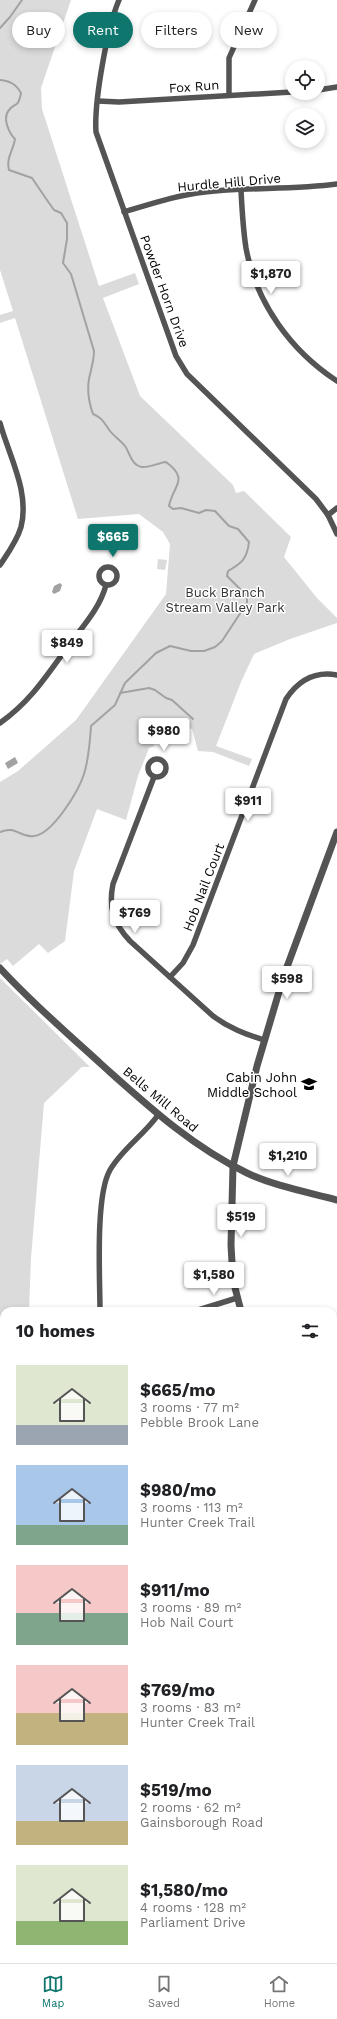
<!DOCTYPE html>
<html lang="en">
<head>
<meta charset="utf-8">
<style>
	:root { --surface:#fff; --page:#f6f6f6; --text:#202124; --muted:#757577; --line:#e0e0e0; --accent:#0f766e }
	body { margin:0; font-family:"Work Sans",sans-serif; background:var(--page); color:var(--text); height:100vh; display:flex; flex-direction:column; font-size:15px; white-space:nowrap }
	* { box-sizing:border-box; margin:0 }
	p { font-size:13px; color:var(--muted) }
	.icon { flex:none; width:22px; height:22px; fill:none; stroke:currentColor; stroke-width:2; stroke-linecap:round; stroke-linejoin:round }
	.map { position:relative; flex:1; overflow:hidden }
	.side { position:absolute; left:0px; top:1307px; width:337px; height:656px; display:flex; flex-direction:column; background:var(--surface); border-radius:12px 12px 0 0; box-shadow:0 2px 6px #0003 }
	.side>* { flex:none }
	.hud { position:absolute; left:12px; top:12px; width:313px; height:36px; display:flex; gap:8px }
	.controls { position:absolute; left:285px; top:60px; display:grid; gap:8px }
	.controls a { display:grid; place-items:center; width:40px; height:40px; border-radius:50%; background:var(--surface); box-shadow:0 2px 6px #0003; font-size:20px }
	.price { position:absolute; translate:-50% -34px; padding:0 9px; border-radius:4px; background:#fff; color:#222; font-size:13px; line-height:26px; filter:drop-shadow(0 1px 2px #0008) }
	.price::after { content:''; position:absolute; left:50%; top:24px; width:12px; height:9px; margin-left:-6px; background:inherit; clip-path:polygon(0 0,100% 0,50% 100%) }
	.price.active { background:var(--accent); color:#fff }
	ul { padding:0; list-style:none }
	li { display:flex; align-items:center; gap:12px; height:100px; padding:0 16px }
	li span { display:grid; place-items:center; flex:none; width:112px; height:80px; border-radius:0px; color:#555 }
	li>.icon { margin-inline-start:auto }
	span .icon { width:48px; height:48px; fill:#fffc; stroke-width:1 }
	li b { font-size:17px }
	h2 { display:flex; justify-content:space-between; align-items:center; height:48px; padding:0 16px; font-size:17px }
	.pill { padding:0 14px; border-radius:18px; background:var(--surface); box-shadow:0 2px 6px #0003; font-size:14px; line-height:36px }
	.pill.active { background:var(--accent); color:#fff }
	.tab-bar { display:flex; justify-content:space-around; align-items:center; height:56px; border-top:1px solid var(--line); background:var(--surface); font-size:11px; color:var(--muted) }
	.tab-bar a { display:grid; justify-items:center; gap:2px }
	.tab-bar .active { color:var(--accent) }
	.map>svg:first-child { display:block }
	.green { fill:#dbdbdb }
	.water { fill:#a2a2a2 }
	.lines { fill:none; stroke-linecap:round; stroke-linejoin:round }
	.stream { stroke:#a2a2a2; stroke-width:2 }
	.minor { stroke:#545454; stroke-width:5.5 }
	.tertiary { stroke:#545454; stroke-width:7 }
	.labels { text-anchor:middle; stroke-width:3; stroke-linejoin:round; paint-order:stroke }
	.street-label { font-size:13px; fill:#000; stroke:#fff }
	.park-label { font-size:13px; fill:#323232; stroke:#fff }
	.poi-label { font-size:13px; fill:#000; stroke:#fff; text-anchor:end }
</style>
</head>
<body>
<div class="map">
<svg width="337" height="1963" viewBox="0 0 337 1963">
	<rect width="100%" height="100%" fill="#fff"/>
	<!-- green -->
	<g class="green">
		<polygon points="0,0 71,0 41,88 42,109 99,286 135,273 139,284 103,298 140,396 233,485 236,493 244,491 291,537 284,557 317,598 337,618 337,623 290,639 254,654 241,682 216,746 252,759 249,766 213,752 198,751 192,729 166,722 156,733 154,746 149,748 138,776 126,820 97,809 74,871 65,941 48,953 39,944 13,966 7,959 0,964 0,782 18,771 76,720 166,594 170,544 163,532 139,514 78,519 15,318 0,323 0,315 13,311 0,270"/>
		<polygon points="158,559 167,560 165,570 157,569"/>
		<polygon points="0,978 90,1067 82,1067 44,1103 31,1258 29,1311 4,1311 4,1376 0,1381"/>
		<polygon points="4,1660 4,1900 0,1894 0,1661"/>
	</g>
	<!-- water -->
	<g class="water">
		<polygon points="60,583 62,585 60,591 54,594 52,592 54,586"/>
		<polygon points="15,757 18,763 8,769 5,763"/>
	</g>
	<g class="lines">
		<!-- stream -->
		<g class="stream">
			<polyline points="0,28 10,17 22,0"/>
			<path d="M 0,80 C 10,81 16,84 21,93 C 18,108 16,102 9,110 C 2,118 9,133 15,139 C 13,151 6,158 9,170 L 32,178 L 49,203 L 54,210 L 61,213 L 67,223 L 67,239 L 63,263 L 71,274 L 94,351 C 94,361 91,369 89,379 C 87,391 89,403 93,414 C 103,418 104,423 110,431 C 114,436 121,441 125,446 C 130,453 131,465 142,467 C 150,468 157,463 166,462 C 190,480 173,485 169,506 L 173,509 L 181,508 L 199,513 L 206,510 L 215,511 L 229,526 L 238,529 L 249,542 C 247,559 242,563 228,571 L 227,576 L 247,596 L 247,603 L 222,641 L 215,647 L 204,651 L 191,651 L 170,646 L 156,653 L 125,683 L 115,705 L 91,726 C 90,742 89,758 84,774 C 79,790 53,834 34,836 C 19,838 17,825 0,832"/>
			<polyline points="120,693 149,688 155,690 166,698 172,700 193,719"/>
			<polyline points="0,1699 4,1699"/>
		</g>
		<!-- minor -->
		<g class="minor">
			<path d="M 119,0 C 107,28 94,102 96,132 L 176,356 L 187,374 L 316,499 L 328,515 L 337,534"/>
			<polyline points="318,90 337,87"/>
			<polyline points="229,95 229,58 255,0"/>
			<polyline points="98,101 119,102 292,92"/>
			<path d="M 241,190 C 242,210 243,229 246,248 C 256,303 291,351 337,381"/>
			<path d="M 124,212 C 151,204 177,195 205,192 C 249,187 293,190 337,184"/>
			<path d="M 0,423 C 9,456 30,492 21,527 C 17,541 8,553 0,565"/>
			<polyline points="328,515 337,508"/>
			<circle cx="108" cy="576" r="9"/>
			<path d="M 0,723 C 31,701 47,675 69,645 C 83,626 100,608 106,585"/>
			<circle cx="157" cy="768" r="9"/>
			<path d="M 154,777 L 113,884 C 108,908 114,924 130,941 L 213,1016 C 229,1028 245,1034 264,1040"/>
			<path d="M 170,977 L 183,963 L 193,945 L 286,699 C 298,681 315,671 337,675"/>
			<path d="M 100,1311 C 100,1279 95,1196 110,1170 C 122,1149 144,1135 158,1115"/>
			<polyline points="195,1311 237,1298"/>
			<polyline points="333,1333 337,1331"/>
			<polyline points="333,1489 337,1489"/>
			<polyline points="333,1633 337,1632"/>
			<polyline points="114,1963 129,1959"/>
		</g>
		<!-- tertiary -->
		<g class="tertiary">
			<path d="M 0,968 C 31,1002 67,1033 101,1064 C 147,1105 191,1146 247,1173 C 274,1186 307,1192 337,1200"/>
			<polyline points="241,1311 233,1280 231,1245 233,1166 257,1066 284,975 337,832"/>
			<polyline points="333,1561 337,1625"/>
			<polyline points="333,1876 337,1862"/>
			<polyline points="254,1963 258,1959"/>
		</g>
	</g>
	<!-- icons -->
	<defs>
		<symbol id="school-bare" viewBox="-9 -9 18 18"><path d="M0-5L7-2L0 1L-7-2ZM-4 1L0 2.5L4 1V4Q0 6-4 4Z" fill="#000" stroke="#fff" stroke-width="2.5" paint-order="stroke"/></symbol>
	</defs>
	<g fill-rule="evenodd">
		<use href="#school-bare" x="298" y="1073" width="22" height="22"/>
	</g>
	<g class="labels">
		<!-- street labels -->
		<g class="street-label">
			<text transform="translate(194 86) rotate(-4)" y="5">Fox Run</text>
			<text transform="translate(229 182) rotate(-5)" y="5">Hurdle Hill Drive</text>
			<text transform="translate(165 291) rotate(70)" y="5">Powder Horn Drive</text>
			<text transform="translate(203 887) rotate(-69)" y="5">Hob Nail Court</text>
			<text transform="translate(161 1099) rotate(40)" y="5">Bells Mill Road</text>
		</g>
		<!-- park labels -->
		<g class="park-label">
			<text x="225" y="597">Buck Branch<tspan x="225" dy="15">Stream Valley Park</tspan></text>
		</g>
		<!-- poi labels -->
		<g class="poi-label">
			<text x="297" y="1082">Cabin John<tspan x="297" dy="15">Middle School</tspan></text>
		</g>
	</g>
</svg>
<div class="controls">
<a><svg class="icon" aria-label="locate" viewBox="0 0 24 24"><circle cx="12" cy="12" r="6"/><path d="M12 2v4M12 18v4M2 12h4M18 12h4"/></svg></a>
<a><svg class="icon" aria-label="layers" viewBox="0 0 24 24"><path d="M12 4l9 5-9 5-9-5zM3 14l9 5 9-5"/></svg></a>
</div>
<b class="price" style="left:271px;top:295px">$1,870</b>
<b class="price active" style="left:113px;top:558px">$665</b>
<b class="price" style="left:67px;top:664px">$849</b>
<b class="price" style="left:164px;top:752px">$980</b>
<b class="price" style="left:248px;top:822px">$911</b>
<b class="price" style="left:135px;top:934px">$769</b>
<b class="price" style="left:287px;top:1000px">$598</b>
<b class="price" style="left:288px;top:1177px">$1,210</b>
<b class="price" style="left:241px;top:1238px">$519</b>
<b class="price" style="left:214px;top:1296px">$1,580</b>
<div class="hud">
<a class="pill">Buy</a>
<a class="pill active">Rent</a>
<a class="pill">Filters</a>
<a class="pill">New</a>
</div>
<section class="side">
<h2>10 homes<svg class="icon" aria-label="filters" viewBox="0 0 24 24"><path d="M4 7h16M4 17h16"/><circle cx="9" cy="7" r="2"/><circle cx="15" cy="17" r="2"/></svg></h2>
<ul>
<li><span style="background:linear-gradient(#dfe7d0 75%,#9aa5b1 0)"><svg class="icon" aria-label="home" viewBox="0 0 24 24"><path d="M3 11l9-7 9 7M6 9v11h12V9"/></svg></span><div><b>$665/mo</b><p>3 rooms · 77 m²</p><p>Pebble Brook Lane</p></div></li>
<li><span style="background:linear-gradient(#a9c7e8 75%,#7fa58c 0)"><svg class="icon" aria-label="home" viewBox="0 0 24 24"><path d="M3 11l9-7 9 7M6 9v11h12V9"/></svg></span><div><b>$980/mo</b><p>3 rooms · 113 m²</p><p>Hunter Creek Trail</p></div></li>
<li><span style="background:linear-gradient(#f6c9c9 60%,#7fa58c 0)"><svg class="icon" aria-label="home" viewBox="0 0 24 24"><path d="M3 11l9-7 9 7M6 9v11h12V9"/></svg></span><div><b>$911/mo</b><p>3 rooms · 89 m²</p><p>Hob Nail Court</p></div></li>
<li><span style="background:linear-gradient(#f6c9c9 60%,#c2b280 0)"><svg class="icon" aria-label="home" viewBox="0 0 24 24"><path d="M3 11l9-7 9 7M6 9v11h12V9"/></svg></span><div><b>$769/mo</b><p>3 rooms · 83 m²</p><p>Hunter Creek Trail</p></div></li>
<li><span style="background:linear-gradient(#c9d6e8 70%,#c2b280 0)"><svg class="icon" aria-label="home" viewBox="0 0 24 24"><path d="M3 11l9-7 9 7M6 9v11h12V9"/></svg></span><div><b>$519/mo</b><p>2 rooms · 62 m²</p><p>Gainsborough Road</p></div></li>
<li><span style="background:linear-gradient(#dfe7d0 70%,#8fb573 0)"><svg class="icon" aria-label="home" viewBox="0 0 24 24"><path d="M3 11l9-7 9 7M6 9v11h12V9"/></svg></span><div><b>$1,580/mo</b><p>4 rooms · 128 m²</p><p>Parliament Drive</p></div></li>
</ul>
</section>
</div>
<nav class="tab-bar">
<a class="active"><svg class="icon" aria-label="map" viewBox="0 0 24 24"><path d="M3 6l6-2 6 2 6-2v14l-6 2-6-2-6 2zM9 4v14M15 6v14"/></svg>Map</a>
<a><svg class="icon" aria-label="saved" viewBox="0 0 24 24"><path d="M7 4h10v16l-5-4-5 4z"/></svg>Saved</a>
<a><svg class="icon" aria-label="home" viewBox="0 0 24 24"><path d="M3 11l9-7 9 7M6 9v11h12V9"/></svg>Home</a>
</nav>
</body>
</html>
